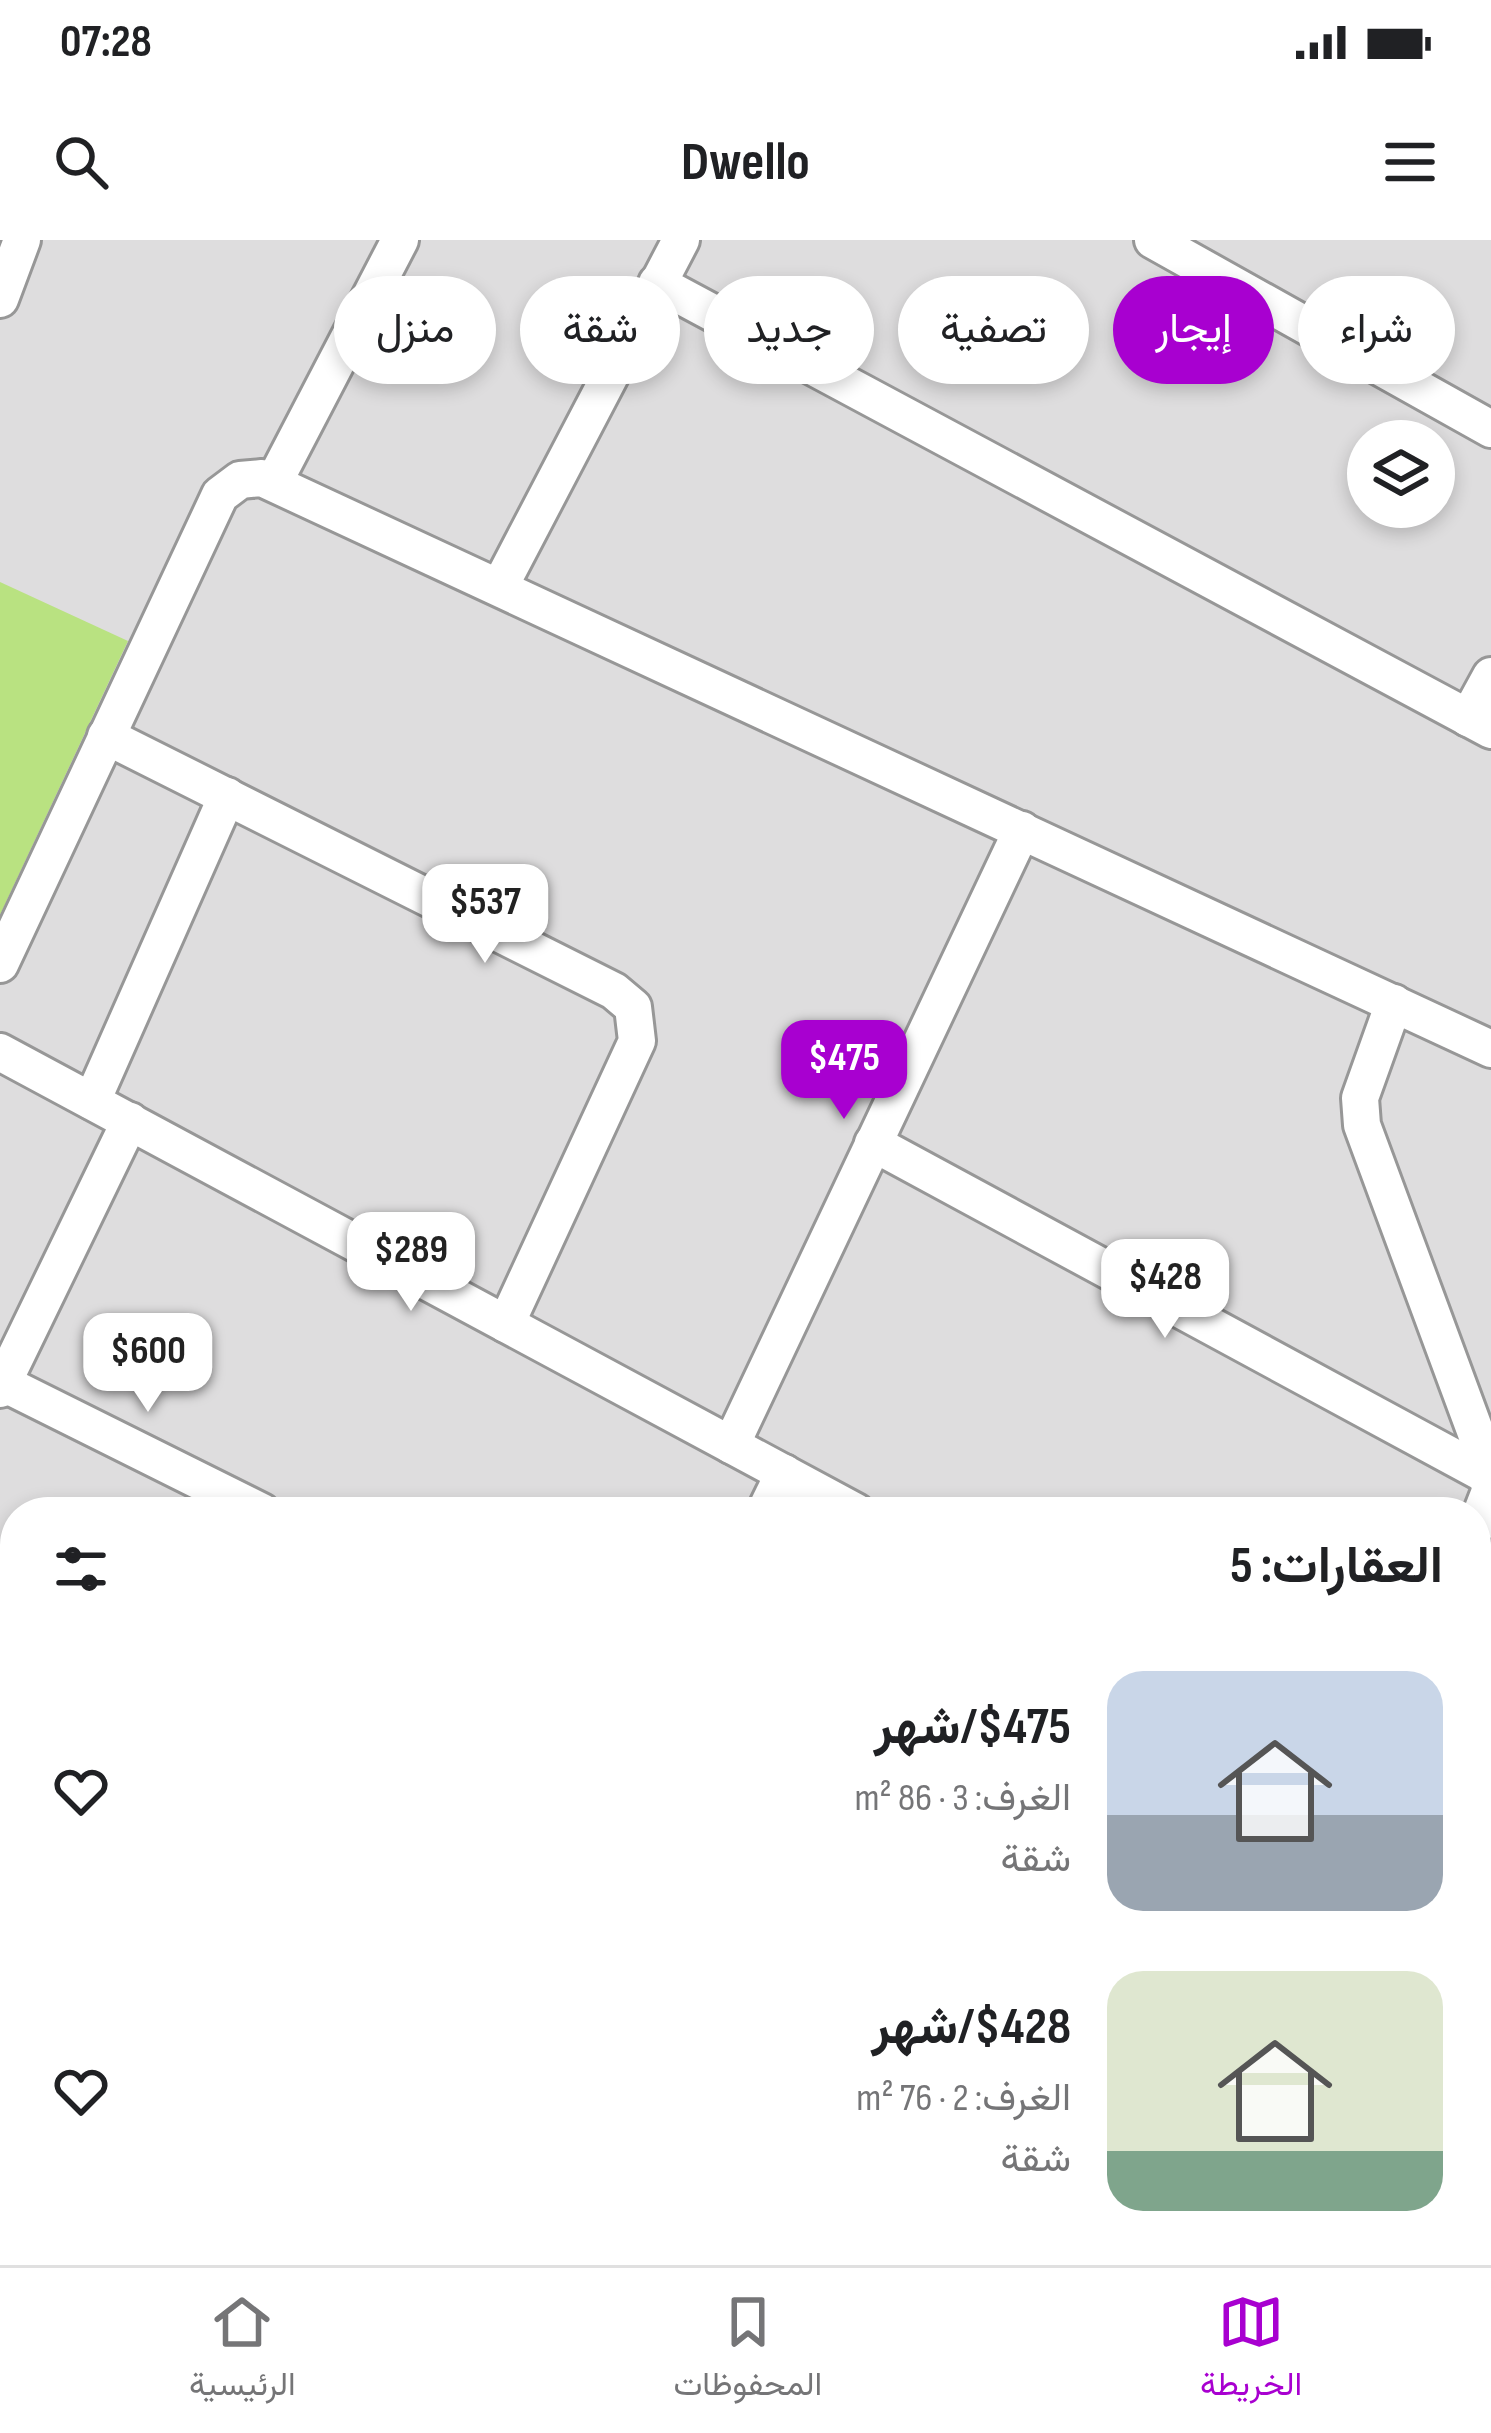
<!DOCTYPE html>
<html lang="ar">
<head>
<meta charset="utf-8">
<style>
	:root { --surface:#fff; --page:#f6f6f6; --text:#202124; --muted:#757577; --line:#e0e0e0; --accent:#a800d0 }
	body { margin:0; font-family:"Sofia Sans Condensed",Vazirmatn,sans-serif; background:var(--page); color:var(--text); direction:rtl; height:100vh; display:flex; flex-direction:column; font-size:45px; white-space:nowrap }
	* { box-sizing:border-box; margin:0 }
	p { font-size:39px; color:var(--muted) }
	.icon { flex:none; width:66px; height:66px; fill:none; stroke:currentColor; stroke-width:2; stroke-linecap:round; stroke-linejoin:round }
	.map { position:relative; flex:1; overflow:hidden; direction:ltr }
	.panel { position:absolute; left:0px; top:1257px; width:1491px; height:768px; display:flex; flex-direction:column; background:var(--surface); border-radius:48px 48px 0 0; box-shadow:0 6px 18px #0003; direction:rtl }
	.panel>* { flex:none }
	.top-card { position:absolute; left:36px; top:36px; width:1419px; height:108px; direction:rtl; display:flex; gap:24px }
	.controls { position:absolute; left:1347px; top:180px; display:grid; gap:24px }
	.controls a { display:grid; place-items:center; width:108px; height:108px; border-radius:50%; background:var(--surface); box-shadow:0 6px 18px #0003; font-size:60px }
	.price { position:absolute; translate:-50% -102px; padding:0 27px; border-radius:24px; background:#fff; color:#222; font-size:39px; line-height:78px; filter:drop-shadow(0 3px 6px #0008) }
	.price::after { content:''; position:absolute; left:50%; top:72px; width:36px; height:27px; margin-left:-18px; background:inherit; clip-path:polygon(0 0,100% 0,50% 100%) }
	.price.active { background:var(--accent); color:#fff }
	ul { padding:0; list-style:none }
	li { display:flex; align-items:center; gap:36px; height:300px; padding:0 48px }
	li span { display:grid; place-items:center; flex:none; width:336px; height:240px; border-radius:36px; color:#555 }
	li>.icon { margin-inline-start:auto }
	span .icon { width:144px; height:144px; fill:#fffc; stroke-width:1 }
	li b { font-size:51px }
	h2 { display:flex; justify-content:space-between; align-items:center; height:144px; padding:0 48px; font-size:51px }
	.pill { padding:0 42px; border-radius:54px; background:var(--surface); box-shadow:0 6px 18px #0003; font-size:42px; line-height:108px }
	.pill.active { background:var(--accent); color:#fff }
	.status { display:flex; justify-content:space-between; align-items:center; height:84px; padding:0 60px; background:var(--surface); direction:ltr }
	.status svg { height:33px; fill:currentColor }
	header { display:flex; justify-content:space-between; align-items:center; height:156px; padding:0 48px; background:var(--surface); font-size:54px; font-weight:700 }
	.menu { display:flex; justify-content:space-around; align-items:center; height:168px; border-top:3px solid var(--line); background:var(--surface); font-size:33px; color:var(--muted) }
	.menu a { display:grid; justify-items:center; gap:6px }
	.menu .active { color:var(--accent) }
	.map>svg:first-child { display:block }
	.residential { fill:#deddde; fill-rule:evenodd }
	.pitch { fill:#b9e281 }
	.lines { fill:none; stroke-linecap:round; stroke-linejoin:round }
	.street-casing { stroke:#979797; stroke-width:42 }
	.street { stroke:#fff; stroke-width:36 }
</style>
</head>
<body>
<div class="status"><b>07:28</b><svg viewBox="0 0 49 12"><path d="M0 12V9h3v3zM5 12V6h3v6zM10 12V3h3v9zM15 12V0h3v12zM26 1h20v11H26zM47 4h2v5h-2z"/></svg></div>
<header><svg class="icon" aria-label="menu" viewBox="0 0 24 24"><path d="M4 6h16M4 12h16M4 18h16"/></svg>Dwello<svg class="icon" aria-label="search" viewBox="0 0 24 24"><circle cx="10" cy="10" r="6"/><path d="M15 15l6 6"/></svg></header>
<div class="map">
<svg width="1491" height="2025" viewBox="0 0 1491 2025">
	<rect width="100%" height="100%" fill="#f1e6ec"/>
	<!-- residential -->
	<path class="residential" d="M 0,0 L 1491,0 L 1491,2025 L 0,2025 ZM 1368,201 L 1434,201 L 1434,267 L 1368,267 ZM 15,1272 L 1476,1272 L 1476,2010 L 15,2010 Z"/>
	<!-- pitch -->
	<polygon class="pitch" points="0,342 128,401 0,675"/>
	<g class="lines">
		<defs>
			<g id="street">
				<polyline points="1153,0 1491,189"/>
				<polyline points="657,43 1491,490"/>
				<polyline points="0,59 22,0"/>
				<polyline points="274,242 400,0"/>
				<polyline points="500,346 681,0"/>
				<polyline points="1468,478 1491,436"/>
				<polyline points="106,496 614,751 633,767 637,801 506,1084"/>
				<polyline points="0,724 220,255 240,240 262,238 1491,809"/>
				<polyline points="1394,763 1360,858 1362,885 1487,1223 1490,1251 1476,1287"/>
				<polyline points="0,812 856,1272"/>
				<polyline points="92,861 227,556"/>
				<polyline points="873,903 1490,1237"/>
				<polyline points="3,1143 262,1272"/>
				<polyline points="0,1149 130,881"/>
				<polyline points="731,1205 1022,590"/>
				<polyline points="765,1272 784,1233"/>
				<polyline points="1476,1423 1491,1427"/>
				<polyline points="1476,1711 1491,1719"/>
				<polyline points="0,1788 15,1761"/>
				<polyline points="0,1874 15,1881"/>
				<polyline points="264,2010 293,2025"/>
				<polyline points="1465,2010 1491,2024"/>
				<polyline points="667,2025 675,2010"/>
				<polyline points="1007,2025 1015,2010"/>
			</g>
		</defs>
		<!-- street casing -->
		<use href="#street" class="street-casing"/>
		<!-- street -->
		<use href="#street" class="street"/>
	</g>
</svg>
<div class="controls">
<a><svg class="icon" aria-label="layers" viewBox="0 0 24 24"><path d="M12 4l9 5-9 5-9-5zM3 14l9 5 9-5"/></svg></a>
</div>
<b class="price" style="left:485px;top:726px">$537</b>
<b class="price active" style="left:844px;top:882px">$475</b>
<b class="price" style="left:411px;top:1074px">$289</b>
<b class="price" style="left:1165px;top:1101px">$428</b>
<b class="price" style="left:148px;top:1175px">$600</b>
<div class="top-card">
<a class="pill">شراء</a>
<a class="pill active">إيجار</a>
<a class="pill">تصفية</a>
<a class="pill">جديد</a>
<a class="pill">شقة</a>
<a class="pill">منزل</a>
</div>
<section class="panel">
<h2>العقارات: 5<svg class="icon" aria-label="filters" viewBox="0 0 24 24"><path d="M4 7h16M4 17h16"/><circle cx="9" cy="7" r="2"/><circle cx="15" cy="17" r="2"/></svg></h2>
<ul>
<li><span style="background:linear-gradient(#c9d6e8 60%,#9aa5b1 0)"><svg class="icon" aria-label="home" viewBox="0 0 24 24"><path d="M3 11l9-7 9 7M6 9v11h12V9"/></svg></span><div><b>$475/شهر</b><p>الغرف: 3 · 86 m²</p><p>شقة</p></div><svg class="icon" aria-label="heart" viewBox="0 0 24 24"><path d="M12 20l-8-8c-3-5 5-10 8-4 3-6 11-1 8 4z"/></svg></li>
<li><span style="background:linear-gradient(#dfe7d0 75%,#7fa58c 0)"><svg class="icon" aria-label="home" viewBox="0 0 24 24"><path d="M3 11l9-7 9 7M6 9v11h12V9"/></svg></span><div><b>$428/شهر</b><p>الغرف: 2 · 76 m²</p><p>شقة</p></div><svg class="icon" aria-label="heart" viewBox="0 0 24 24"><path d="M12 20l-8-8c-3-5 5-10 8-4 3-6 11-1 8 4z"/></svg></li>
</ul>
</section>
</div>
<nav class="menu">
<a class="active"><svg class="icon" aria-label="map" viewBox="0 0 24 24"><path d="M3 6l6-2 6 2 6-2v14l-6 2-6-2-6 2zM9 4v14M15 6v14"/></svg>الخريطة</a>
<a><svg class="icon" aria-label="saved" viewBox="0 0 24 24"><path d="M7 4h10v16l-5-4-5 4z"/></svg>المحفوظات</a>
<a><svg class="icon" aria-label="home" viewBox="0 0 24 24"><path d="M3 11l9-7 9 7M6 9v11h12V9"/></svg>الرئيسية</a>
</nav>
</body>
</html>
